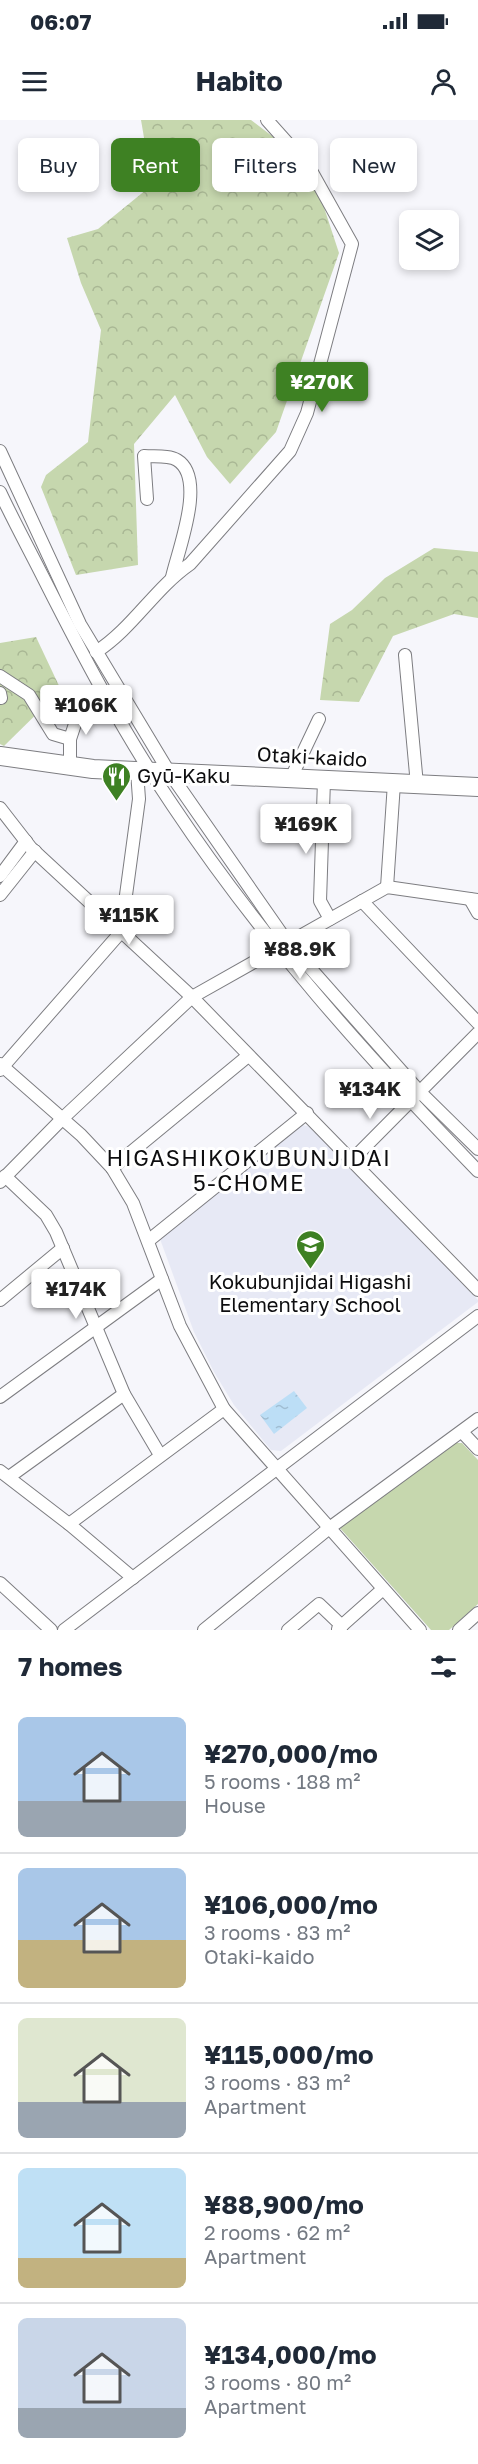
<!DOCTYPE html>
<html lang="en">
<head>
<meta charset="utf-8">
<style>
	:root { --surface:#fff; --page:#f2f2f3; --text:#1f2937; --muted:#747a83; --line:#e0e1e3; --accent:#3e8123 }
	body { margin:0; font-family:"Golos Text",sans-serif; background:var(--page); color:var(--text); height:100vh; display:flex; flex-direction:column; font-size:22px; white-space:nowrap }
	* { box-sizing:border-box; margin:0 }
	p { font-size:20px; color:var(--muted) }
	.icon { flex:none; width:33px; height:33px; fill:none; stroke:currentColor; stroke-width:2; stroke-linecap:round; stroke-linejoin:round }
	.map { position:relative; height:1510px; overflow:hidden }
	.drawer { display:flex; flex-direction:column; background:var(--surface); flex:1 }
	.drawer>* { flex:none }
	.banner { position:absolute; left:18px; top:18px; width:442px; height:54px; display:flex; gap:12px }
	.controls { position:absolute; left:399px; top:90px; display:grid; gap:12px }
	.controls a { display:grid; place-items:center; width:60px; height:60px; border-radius:9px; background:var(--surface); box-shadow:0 3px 9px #0003; font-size:30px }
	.price { position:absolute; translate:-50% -51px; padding:0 14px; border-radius:6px; background:#fff; color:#222; font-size:20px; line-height:39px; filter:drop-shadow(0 2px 3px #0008) }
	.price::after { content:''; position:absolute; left:50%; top:36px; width:18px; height:14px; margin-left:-9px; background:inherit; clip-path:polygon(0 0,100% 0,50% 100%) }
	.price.active { background:var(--accent); color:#fff }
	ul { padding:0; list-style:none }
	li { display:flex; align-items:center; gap:18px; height:150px; padding:0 18px }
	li+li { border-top:2px solid var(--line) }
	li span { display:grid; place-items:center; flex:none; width:168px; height:120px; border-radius:9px; color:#555 }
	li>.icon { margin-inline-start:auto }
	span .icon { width:72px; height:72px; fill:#fffc; stroke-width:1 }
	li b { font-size:26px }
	h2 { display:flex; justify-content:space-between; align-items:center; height:72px; padding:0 18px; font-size:26px }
	.tag { padding:0 21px; border-radius:9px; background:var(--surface); box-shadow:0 3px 9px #0003; font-size:21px; line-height:54px }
	.tag.active { background:var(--accent); color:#fff }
	.status { display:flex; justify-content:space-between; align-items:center; height:42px; padding:0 30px; background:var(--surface); direction:ltr }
	.status svg { height:16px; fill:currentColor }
	header { display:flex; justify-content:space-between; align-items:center; height:78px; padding:0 18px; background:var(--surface); font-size:27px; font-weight:700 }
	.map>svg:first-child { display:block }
	.built { fill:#e7e9f5 }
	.green { fill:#c6d7ae }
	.forest { fill:url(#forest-crowns) }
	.water { fill:url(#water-ripples) }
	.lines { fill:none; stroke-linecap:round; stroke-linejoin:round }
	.minor-casing { stroke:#7d7d81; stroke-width:14 }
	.highway-casing { stroke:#7d7d81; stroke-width:20 }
	.minor { stroke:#fff; stroke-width:12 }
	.highway { stroke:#fff; stroke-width:18 }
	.labels { text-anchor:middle; stroke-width:6; stroke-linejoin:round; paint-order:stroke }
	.street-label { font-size:20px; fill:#0d0d0f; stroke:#fff }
	.poi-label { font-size:20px; fill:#0d0d0f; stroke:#fff; text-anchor:start }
	.quarter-label { font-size:22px; letter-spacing:1.5px; fill:#0d0d0f; stroke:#fff }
</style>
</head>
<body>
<div class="status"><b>06:07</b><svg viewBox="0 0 49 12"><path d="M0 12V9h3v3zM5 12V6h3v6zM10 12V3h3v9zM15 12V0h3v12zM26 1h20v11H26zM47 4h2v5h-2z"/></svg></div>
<header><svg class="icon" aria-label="menu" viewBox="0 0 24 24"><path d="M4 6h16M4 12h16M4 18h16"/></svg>Habito<svg class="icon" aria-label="person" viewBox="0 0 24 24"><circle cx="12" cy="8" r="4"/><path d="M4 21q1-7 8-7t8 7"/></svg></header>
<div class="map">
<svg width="478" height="1510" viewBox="0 0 478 1510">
	<defs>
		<pattern id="forest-crowns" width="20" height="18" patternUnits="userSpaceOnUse" patternTransform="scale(1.5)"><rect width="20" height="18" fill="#c6d7ae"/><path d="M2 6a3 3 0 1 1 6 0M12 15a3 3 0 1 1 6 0" fill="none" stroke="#a9b794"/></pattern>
		<pattern id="water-ripples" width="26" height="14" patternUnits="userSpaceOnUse" patternTransform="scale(1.5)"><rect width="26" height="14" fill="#bcdef6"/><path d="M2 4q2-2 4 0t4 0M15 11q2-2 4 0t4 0" fill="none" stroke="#a0bdd2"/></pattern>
	</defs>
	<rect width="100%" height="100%" fill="#f6f6fb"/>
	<!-- built -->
	<polygon class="built" points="302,1005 312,1007 478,1180 478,1182 281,1331 271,1330 234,1285 214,1252 194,1212 160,1119"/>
	<!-- green -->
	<polygon class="green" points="455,1323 462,1323 478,1340 478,1484 449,1510 431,1510 339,1407"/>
	<!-- forest -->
	<g class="forest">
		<polygon points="141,0 251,0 310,45 339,133 276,312 230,364 207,337 175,275 134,324 138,445 76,455 41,367 46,355 88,322 101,210 81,163 67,118 98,109 152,65"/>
		<polygon points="434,428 478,432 478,498 454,494 393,516 359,582 320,580 330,504 352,490 385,458"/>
		<polygon points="36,517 61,570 4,626 0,624 0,523"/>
	</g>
	<!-- water -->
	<polygon class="water" points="294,1271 307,1288 274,1314 260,1295"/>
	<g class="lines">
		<defs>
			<g id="minor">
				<polyline points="0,331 80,504 169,652 288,823 419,971 478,1029"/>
				<path d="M 0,372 C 14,402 30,431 45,461 C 84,538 124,614 173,686 C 261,818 367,937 478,1051"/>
				<path d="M 147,379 L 144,336 C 154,337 169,335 177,340 C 207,358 178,430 172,457"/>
				<path d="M 96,532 C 133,508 154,469 190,444 L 290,331 L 307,293 L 352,124 L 309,47 L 267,0"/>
				<polyline points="405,535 417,665"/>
				<polyline points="0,556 29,575 53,614 70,619"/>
				<polyline points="0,573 1,578"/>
				<polyline points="70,648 70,619 83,580"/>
				<polyline points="291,658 319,599"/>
				<polyline points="324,660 320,781 330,799"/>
				<polyline points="0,688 31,728 192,877 478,1170"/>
				<polyline points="0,756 26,721"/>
				<polyline points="387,767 394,663"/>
				<polyline points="0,775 35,731"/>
				<polyline points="470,779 478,793"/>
				<polyline points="362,781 478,903"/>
				<polyline points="0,944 81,1015 112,1048 133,1083 180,1206 224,1289 420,1510"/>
				<polyline points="0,950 121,812 139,679 137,651"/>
				<polyline points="352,1040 478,913"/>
				<polyline points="112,1048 248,936"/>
				<polyline points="5,1056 46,1095 56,1112 124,1274 160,1335"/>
				<polyline points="0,1062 63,998 192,877 387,767 478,780"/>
				<polyline points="148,1121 307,993"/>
				<polyline points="0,1180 63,1128"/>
				<polyline points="0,1277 162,1159"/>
				<polyline points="462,1312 478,1329"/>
				<polyline points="0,1351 69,1404 133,1458"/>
				<polyline points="9,1357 124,1274"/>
				<polyline points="69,1404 224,1289"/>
				<polyline points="0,1463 51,1510"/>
				<polyline points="338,1509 383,1469"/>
				<polyline points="64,1510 478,1196"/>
				<polyline points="204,1510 328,1409 478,1299"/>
				<polyline points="288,1510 319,1484 342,1506"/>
				<polyline points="459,1510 478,1493"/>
			</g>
			<polyline id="highway" points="0,636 93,649 478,667"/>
		</defs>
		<!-- minor casing -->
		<use href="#minor" class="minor-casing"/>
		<!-- highway casing -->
		<use href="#highway" class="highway-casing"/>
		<!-- minor -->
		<use href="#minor" class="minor"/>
		<!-- highway -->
		<use href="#highway" class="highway"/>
	</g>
	<!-- icons -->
	<defs>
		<symbol id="restaurant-pin" viewBox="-11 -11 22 30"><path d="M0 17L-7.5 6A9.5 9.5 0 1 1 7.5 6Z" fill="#3e8123" stroke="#fff"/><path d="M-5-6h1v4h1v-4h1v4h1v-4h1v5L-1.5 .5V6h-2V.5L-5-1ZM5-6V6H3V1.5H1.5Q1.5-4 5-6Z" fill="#fff"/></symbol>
		<symbol id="school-pin" viewBox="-11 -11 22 30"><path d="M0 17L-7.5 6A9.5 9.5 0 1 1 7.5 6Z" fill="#3e8123" stroke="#fff"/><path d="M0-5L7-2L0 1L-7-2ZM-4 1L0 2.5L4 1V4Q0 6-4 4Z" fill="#fff"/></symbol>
	</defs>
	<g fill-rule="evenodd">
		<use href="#restaurant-pin" x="100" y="640" width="33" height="45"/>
		<use href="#school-pin" x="294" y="1108" width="33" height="45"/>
	</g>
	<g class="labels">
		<!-- street labels -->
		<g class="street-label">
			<text transform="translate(312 637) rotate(3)" y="7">Otaki-kaido</text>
		</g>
		<!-- poi labels -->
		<g class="poi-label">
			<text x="137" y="663">Gyū-Kaku</text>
			<text x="310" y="1169" text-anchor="middle">Kokubunjidai Higashi<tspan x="310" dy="23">Elementary School</tspan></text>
		</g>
		<!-- quarter labels -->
		<g class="quarter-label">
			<text x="249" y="1046">HIGASHIKOKUBUNJIDAI<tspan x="249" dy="25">5-CHOME</tspan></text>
		</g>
	</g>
</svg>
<div class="controls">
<a><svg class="icon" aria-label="layers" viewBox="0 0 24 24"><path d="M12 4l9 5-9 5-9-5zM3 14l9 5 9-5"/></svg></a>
</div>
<b class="price active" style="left:322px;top:293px">¥270K</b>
<b class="price" style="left:86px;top:616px">¥106K</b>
<b class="price" style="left:306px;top:735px">¥169K</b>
<b class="price" style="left:129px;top:826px">¥115K</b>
<b class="price" style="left:300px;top:860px">¥88.9K</b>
<b class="price" style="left:370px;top:1000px">¥134K</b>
<b class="price" style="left:76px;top:1200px">¥174K</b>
<div class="banner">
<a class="tag">Buy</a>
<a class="tag active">Rent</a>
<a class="tag">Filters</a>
<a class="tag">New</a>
</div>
</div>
<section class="drawer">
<h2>7 homes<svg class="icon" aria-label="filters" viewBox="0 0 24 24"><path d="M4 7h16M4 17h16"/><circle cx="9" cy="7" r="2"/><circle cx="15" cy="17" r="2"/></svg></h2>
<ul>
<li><span style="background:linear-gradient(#a9c7e8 70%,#9aa5b1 0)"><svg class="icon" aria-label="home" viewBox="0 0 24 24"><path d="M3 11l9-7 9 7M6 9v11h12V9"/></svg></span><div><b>¥270,000/mo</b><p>5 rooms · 188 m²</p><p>House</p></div></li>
<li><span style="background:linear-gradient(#a9c7e8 60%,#c2b280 0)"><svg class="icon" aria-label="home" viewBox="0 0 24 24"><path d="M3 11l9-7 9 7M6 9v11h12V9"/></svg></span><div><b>¥106,000/mo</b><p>3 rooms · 83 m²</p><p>Otaki-kaido</p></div></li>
<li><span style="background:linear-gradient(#dfe7d0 70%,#9aa5b1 0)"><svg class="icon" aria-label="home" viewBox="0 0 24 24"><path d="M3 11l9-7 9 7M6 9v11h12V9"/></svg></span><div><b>¥115,000/mo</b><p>3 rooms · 83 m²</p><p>Apartment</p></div></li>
<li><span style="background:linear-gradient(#bfe0f5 75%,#c2b280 0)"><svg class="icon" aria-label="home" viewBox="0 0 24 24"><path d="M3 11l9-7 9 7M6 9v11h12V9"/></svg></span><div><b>¥88,900/mo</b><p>2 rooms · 62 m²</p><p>Apartment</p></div></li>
<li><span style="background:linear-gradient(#c9d6e8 75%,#9aa5b1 0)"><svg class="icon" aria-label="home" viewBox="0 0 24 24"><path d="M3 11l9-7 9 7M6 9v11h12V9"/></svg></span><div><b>¥134,000/mo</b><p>3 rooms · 80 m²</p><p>Apartment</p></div></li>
</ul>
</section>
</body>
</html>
